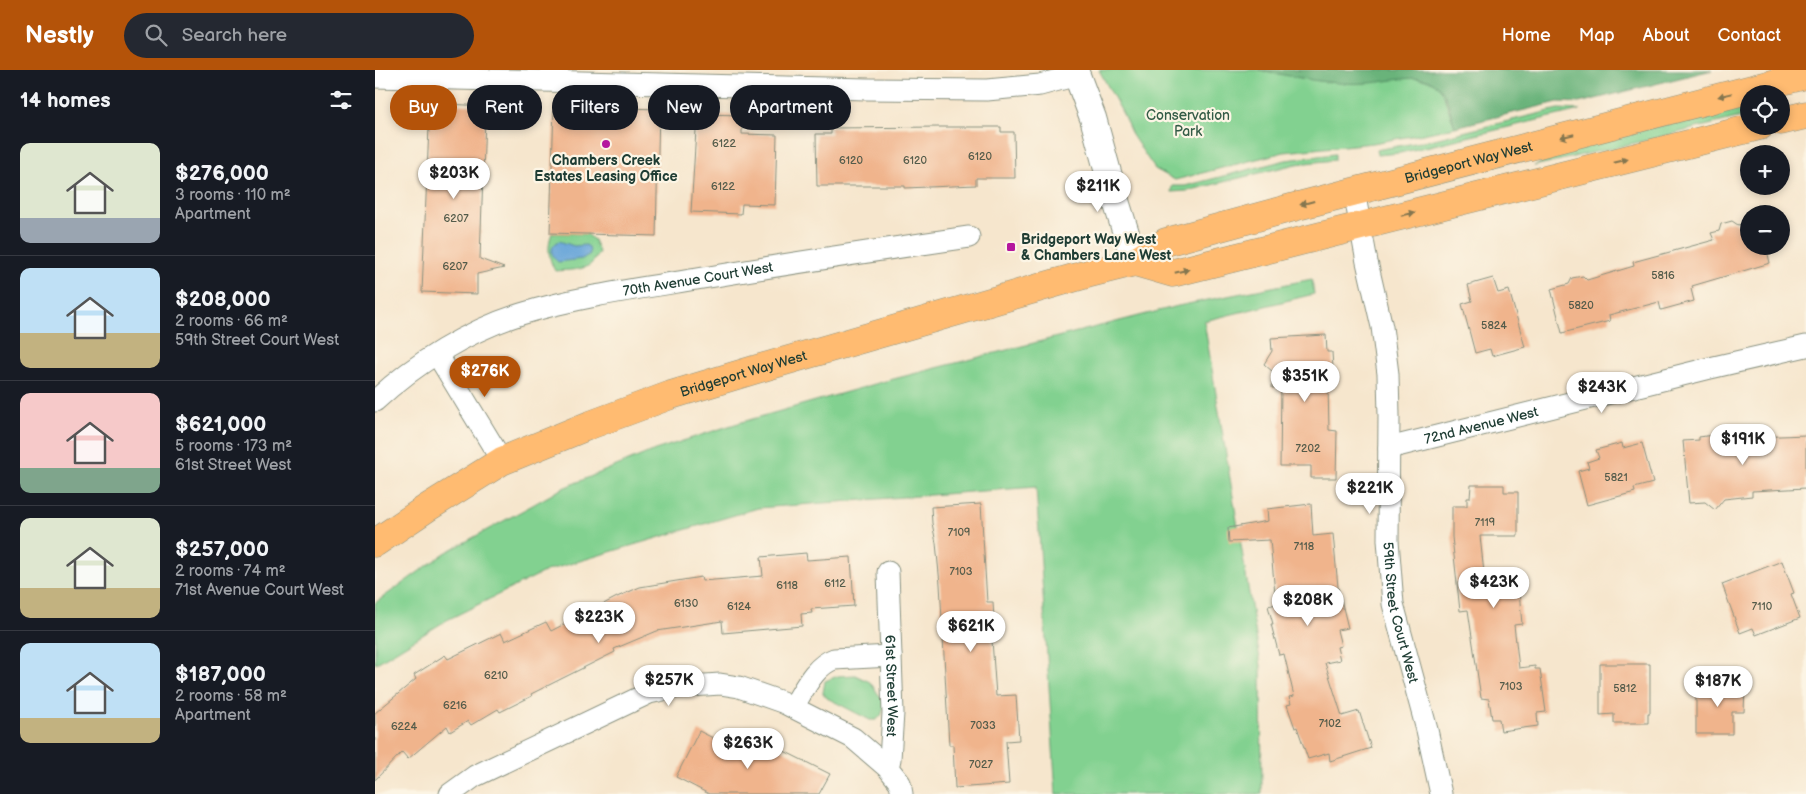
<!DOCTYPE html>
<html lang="en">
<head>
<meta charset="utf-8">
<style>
	:root { --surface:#171b24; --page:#242831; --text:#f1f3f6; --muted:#9ea1a6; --line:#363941; --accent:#b45309 }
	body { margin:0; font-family:"Balsamiq Sans",sans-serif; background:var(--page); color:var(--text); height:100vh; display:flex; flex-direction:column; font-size:19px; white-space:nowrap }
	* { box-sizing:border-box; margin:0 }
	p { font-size:16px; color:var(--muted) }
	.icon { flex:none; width:28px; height:28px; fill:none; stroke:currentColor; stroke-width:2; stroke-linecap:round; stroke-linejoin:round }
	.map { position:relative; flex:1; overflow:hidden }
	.drawer { display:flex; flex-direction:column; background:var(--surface); width:375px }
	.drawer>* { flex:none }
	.guide { position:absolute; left:15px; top:15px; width:475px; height:45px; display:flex; gap:10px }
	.fabs { position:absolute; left:1365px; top:15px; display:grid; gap:10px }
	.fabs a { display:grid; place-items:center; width:50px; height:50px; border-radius:50%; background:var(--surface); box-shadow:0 2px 8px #0003; font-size:25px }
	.price { position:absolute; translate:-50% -42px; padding:0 11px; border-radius:18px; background:#fff; color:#222; font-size:16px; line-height:32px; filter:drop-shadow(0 1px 2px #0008) }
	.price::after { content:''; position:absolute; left:50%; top:30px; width:15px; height:11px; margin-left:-8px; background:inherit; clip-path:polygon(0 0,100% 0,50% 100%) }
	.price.active { background:var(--accent); color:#fff }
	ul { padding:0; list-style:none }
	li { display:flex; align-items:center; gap:15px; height:125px; padding:0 20px }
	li+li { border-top:1px solid var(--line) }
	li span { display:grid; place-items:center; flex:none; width:140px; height:100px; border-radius:10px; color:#555 }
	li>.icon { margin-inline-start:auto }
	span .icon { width:60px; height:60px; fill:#fffc; stroke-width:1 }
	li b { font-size:21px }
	h2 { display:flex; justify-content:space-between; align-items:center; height:60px; padding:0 20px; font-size:21px }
	.tag { padding:0 18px; border-radius:22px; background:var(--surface); box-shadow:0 2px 8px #0003; font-size:18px; line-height:45px }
	.tag.active { background:var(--accent); color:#fff }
	header { display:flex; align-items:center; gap:30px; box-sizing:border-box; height:70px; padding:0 25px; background:var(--accent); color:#fff }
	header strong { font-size:24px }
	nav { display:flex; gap:28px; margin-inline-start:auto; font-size:18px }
	.search { width:350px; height:45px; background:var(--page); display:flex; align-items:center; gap:12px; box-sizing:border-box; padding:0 18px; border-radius:28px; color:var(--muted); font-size:19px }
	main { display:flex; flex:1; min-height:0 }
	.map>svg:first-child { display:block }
	.green { fill:#82d190; stroke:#508762 }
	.forest { fill:#69b37a; stroke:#447857 }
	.water { fill:#67a5d9; stroke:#437186 }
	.building { fill:#f0b48c }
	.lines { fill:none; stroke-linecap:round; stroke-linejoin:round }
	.minor-casing { stroke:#8a9280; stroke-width:23 }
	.tertiary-casing { stroke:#8a9280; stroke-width:28 }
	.primary-casing { stroke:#8a9280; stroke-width:29 }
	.minor { stroke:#fff; stroke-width:21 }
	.tertiary { stroke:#fff; stroke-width:26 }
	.primary { stroke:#ffbb71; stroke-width:28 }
	.oneway { fill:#84764f }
	.poi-dot { fill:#b5179e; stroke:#fcf5e5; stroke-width:2 }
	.labels { text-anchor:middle; stroke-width:4.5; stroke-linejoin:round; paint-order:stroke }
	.number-label { font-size:11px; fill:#535b4a }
	.park-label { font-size:14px; fill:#335b46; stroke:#fcf5e5 }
	.poi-label { font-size:14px; font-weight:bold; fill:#1f3d34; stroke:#fcf5e5 }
	.street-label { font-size:14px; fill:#1f3d34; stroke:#fcf5e5 }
</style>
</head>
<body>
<header>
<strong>Nestly</strong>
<div class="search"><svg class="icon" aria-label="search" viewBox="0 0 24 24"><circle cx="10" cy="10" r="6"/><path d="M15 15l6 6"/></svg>Search here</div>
<nav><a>Home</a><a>Map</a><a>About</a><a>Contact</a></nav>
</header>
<main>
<section class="drawer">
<h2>14 homes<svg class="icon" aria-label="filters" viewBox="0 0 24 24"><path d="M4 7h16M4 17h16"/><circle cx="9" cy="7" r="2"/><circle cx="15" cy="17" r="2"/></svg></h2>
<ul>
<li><span style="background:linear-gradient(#dfe7d0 75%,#9aa5b1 0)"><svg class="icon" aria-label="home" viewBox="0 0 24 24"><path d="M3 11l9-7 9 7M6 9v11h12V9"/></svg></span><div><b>$276,000</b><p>3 rooms · 110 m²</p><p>Apartment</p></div></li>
<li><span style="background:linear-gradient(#bfe0f5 65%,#c2b280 0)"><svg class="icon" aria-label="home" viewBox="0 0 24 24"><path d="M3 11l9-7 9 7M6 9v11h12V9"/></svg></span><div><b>$208,000</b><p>2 rooms · 66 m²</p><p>59th Street Court West</p></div></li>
<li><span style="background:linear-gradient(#f6c9c9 75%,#7fa58c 0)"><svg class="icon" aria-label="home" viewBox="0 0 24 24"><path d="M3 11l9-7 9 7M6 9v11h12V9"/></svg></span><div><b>$621,000</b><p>5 rooms · 173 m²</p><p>61st Street West</p></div></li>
<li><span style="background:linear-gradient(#dfe7d0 70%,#c2b280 0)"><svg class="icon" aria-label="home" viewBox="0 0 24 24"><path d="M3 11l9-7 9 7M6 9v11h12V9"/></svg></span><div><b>$257,000</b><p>2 rooms · 74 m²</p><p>71st Avenue Court West</p></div></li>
<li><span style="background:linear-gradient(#bfe0f5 75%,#c2b280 0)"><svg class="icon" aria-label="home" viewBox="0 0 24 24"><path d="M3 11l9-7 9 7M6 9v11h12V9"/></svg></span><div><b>$187,000</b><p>2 rooms · 58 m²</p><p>Apartment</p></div></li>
</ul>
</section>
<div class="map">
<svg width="1431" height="724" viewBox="0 0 1431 724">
	<rect width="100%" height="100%" fill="#fcf5e5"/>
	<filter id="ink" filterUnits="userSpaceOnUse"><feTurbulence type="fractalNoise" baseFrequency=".02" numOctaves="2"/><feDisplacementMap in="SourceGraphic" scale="10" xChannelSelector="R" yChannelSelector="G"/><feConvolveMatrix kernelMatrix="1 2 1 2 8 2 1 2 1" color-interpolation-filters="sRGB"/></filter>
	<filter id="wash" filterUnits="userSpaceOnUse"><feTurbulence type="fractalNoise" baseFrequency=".0096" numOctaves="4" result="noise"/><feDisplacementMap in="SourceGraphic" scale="20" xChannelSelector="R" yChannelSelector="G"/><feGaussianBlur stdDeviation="1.12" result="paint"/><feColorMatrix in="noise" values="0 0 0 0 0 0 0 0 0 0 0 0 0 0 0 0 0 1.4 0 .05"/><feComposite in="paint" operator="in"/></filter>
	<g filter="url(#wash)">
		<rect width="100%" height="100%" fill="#f6e6cd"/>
		<!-- green -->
		<g class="green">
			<polygon points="724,0 884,0 951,12 1040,8 1057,11 1066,18 1080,57 1048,64 998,73 909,82 800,110 780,99 773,89 757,65 748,44"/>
			<polygon points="1374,35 1374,45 1273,70 1159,96 1202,76 1248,64"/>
			<polygon points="1183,39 1205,40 1025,83 1002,85 1001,80 1051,71"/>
			<polygon points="960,84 960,90 921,94 812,121 796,122 797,116 810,116 911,90"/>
			<path d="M 177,163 L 212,164 L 219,170 L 224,182 C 222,185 220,190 217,193 C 209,201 191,200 180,201 C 173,188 172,176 177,163 Z"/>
			<polygon points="937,209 939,224 829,251 886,596 887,724 681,724 661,417 383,438 171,501 72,550 0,594 0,533 70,483 154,437 188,418 280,380 360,354 507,312 803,236"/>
			<polygon points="480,605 495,612 510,634 506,646 501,650 495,650 452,628 448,623 450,611 463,606"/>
		</g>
		<!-- forest -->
		<path class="forest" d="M 884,0 L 1337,0 L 1204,33 L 1183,32 L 1080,57 C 1075,42 1072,21 1059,13 C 1044,3 1012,12 994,13 C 957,16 920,7 884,0 Z"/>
		<!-- water -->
		<path class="water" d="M 184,171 L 199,176 L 211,175 L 214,177 L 215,184 L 207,189 L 183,192 C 175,185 174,177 184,171 Z"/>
		<g id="blocks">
			<!-- building -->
			<g class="building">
				<polygon points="55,33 109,36 108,47 110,47 105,189 129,198 102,204 102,224 47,222"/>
				<polygon points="179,36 284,39 281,166 175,163"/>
				<polygon points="325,44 367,45 367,64 402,65 400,135 367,134 366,144 316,142 321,60 325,61"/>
				<polygon points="566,57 626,57 626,62 639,62 640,108 601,108 601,115 530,118 530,116 442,116 441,64 456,64 456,58"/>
				<polygon points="1357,151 1363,155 1374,152 1374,176 1391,176 1395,193 1317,216 1318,218 1316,219 1319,231 1286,240 1284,232 1234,245 1235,251 1187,263 1176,219 1194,214 1197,208 1208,206 1212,210 1259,196 1258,192 1339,170 1336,163 1344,161 1346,154"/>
				<polygon points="1118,208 1123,223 1134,220 1150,277 1117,286 1115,279 1100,283 1087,234 1097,231 1093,215"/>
				<polygon points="951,265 952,282 957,282 959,315 953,315 954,360 962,361 961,408 936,408 936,396 905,396 906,317 897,318 898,302 889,294 897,281 896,268"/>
				<polygon points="1355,364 1356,368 1431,365 1431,418 1377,421 1377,426 1349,429 1340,440 1330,432 1314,433 1308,371 1324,370 1324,367 1331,366"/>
				<polygon points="1247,373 1248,378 1267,373 1278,413 1259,418 1260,422 1212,435 1203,401 1214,398 1212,392 1224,388 1221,380"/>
				<polygon points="1096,415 1129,415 1129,422 1143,422 1143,466 1105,466 1110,512 1134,509 1134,512 1143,511 1147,554 1139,555 1144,598 1160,596 1160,599 1165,599 1171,642 1162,643 1163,656 1126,661 1124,649 1117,649 1114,629 1106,628 1093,540 1085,541 1077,467 1077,436 1092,436 1092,428 1095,428"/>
				<polygon points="606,434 612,532 618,532 620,570 617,570 621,626 641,625 644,670 631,671 634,714 580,718 578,675 574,675 565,514 561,473 557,453 556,437"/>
				<polygon points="936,434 938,466 958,464 963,517 973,558 962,560 966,576 962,577 965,590 950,593 967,646 984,641 996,678 955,691 954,683 933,689 922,657 920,658 912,635 916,634 914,627 919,626 909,584 904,585 896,554 898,554 893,536 901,534 895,470 854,472 853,458 893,451 892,439"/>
				<polygon points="431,483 432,490 476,487 479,536 436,539 437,543 426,544 427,556 348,563 347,551 282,561 239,579 240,582 156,624 157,626 125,642 123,639 96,655 93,651 75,662 72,656 33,689 27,682 0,710 0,643 41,609 39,605 70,585 73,589 126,563 130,571 171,552 176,561 242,527 265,517 326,507 327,511 388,506 386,487"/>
				<polygon points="1407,491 1419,523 1416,524 1425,548 1381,565 1378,558 1365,563 1347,514"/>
				<polygon points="1225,594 1275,594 1275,643 1273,643 1273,653 1239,653 1239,644 1225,645"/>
				<polygon points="1321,615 1370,615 1369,642 1357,642 1357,664 1321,664"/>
				<polygon points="324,661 368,683 377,667 396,677 397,675 455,704 444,724 334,724 301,707"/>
			</g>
		</g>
	</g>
	<g filter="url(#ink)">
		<use href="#blocks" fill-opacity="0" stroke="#8a9280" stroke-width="1"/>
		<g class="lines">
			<defs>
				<g id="minor">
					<polyline points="0,7 492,19 612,20 665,15 702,5"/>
					<path id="s1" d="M 979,121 L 992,192 L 1007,257 L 1013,304 L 1014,346 L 1013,470 L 1018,534 L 1052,660 L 1066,724"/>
					<polyline points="62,284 127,391"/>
					<path id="s2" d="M 0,331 C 40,293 93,261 146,244 C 205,226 267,218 328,208 C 416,193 505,180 594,167"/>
					<path id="s3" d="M 1014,378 L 1335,298 L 1431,276"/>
					<path id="s4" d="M 513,502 L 518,643 L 515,689 L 513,698 L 525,713 L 527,724"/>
					<path d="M 418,637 C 429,620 439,596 459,589 L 516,586"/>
					<polyline points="75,724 100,706 274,623 302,617 345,614 364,617 407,632 478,668 513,698"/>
				</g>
				<polyline id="tertiary" points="700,0 718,48 740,128 760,192"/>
				<g id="primary">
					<polyline points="1406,51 1431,45"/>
					<polyline points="760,192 798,203 1385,56"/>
					<path id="s5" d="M 0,473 L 52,438 L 127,391 L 215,355 L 296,325 L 382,299 L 712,204 L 760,192 L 791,172 L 923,136 L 1431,5"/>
				</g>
			</defs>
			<!-- minor casing -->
			<use href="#minor" class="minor-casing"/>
			<!-- tertiary casing -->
			<use href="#tertiary" class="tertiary-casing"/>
			<!-- primary casing -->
			<use href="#primary" class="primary-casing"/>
			<!-- minor -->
			<use href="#minor" class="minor"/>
			<!-- tertiary -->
			<use href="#tertiary" class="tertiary"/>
			<!-- primary -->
			<use href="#primary" class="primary"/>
		</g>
		<!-- one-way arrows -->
		<defs><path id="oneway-solid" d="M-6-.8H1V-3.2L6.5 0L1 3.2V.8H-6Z" transform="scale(1.25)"/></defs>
		<g class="oneway">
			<use href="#oneway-solid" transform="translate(1350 25) rotate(166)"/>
			<use href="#oneway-solid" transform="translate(1192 66) rotate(166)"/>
			<use href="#oneway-solid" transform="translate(1246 91) rotate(-14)"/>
			<use href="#oneway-solid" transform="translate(932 133) rotate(165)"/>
			<use href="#oneway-solid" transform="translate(1033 144) rotate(-14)"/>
			<use href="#oneway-solid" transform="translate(807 201) rotate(-14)"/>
		</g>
	</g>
	<!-- markers -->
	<g class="poi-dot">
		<circle cx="231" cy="74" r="5"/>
		<rect x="631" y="172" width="10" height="10" rx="2.5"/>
	</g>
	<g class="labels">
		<!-- number labels -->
		<g class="number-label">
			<text x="349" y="77">6122</text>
			<text x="605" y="90">6120</text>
			<text x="476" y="94">6120</text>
			<text x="540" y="94">6120</text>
			<text x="348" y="120">6122</text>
			<text x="81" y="152">6207</text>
			<text x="80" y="200">6207</text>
			<text x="1288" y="209">5816</text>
			<text x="1206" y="239">5820</text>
			<text x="1119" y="259">5824</text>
			<text x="933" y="382">7202</text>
			<text x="1241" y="411">5821</text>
			<text x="1110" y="456">7119</text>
			<text x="584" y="466">7109</text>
			<text x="929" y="480">7118</text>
			<text x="586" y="505">7103</text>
			<text x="460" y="517">6112</text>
			<text x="412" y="519">6118</text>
			<text x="311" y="537">6130</text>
			<text x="364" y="540">6124</text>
			<text x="1387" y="540">7110</text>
			<text x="121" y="609">6210</text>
			<text x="1136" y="620">7103</text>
			<text x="1250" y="622">5812</text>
			<text x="80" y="639">6216</text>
			<text x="955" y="657">7102</text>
			<text x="608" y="659">7033</text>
			<text x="29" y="660">6224</text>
			<text x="606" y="698">7027</text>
		</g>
		<!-- park labels -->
		<g class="park-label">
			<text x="813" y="50">Conservation<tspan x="813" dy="16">Park</tspan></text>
		</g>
		<!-- poi labels -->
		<g class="poi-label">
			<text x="231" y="95">Chambers Creek<tspan x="231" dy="16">Estates Leasing Office</tspan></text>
			<text x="646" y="174" text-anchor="start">Bridgeport Way West<tspan x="646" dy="16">&amp; Chambers Lane West</tspan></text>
		</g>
		<!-- street labels -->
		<g class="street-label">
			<text dy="5" stroke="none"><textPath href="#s5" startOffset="1165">Bridgeport Way West</textPath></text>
			<text dy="5" stroke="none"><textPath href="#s2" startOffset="352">70th Avenue Court West</textPath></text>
			<text dy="5" stroke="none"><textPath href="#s5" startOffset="408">Bridgeport Way West</textPath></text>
			<text dy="5" stroke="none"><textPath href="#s3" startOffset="95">72nd Avenue West</textPath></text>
			<text dy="5" stroke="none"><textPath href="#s1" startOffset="426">59th Street Court West</textPath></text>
			<text dy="5" stroke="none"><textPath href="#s4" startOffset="114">61st Street West</textPath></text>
		</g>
	</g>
</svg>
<div class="fabs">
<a><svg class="icon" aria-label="locate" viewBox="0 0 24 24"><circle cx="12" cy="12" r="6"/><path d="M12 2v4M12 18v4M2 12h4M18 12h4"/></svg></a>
<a>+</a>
<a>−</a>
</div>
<b class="price" style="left:79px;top:130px">$203K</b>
<b class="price" style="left:723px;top:143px">$211K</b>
<b class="price active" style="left:110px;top:328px">$276K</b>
<b class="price" style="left:930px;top:333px">$351K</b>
<b class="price" style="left:1227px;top:344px">$243K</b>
<b class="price" style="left:1368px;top:396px">$191K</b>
<b class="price" style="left:995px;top:445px">$221K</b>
<b class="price" style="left:1119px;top:539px">$423K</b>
<b class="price" style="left:933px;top:557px">$208K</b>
<b class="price" style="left:224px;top:574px">$223K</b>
<b class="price" style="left:596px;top:583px">$621K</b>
<b class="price" style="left:294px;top:637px">$257K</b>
<b class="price" style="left:1343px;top:638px">$187K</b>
<b class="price" style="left:373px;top:700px">$263K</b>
<div class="guide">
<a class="tag active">Buy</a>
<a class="tag">Rent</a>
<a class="tag">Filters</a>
<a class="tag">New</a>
<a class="tag">Apartment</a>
</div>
</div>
</main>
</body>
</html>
